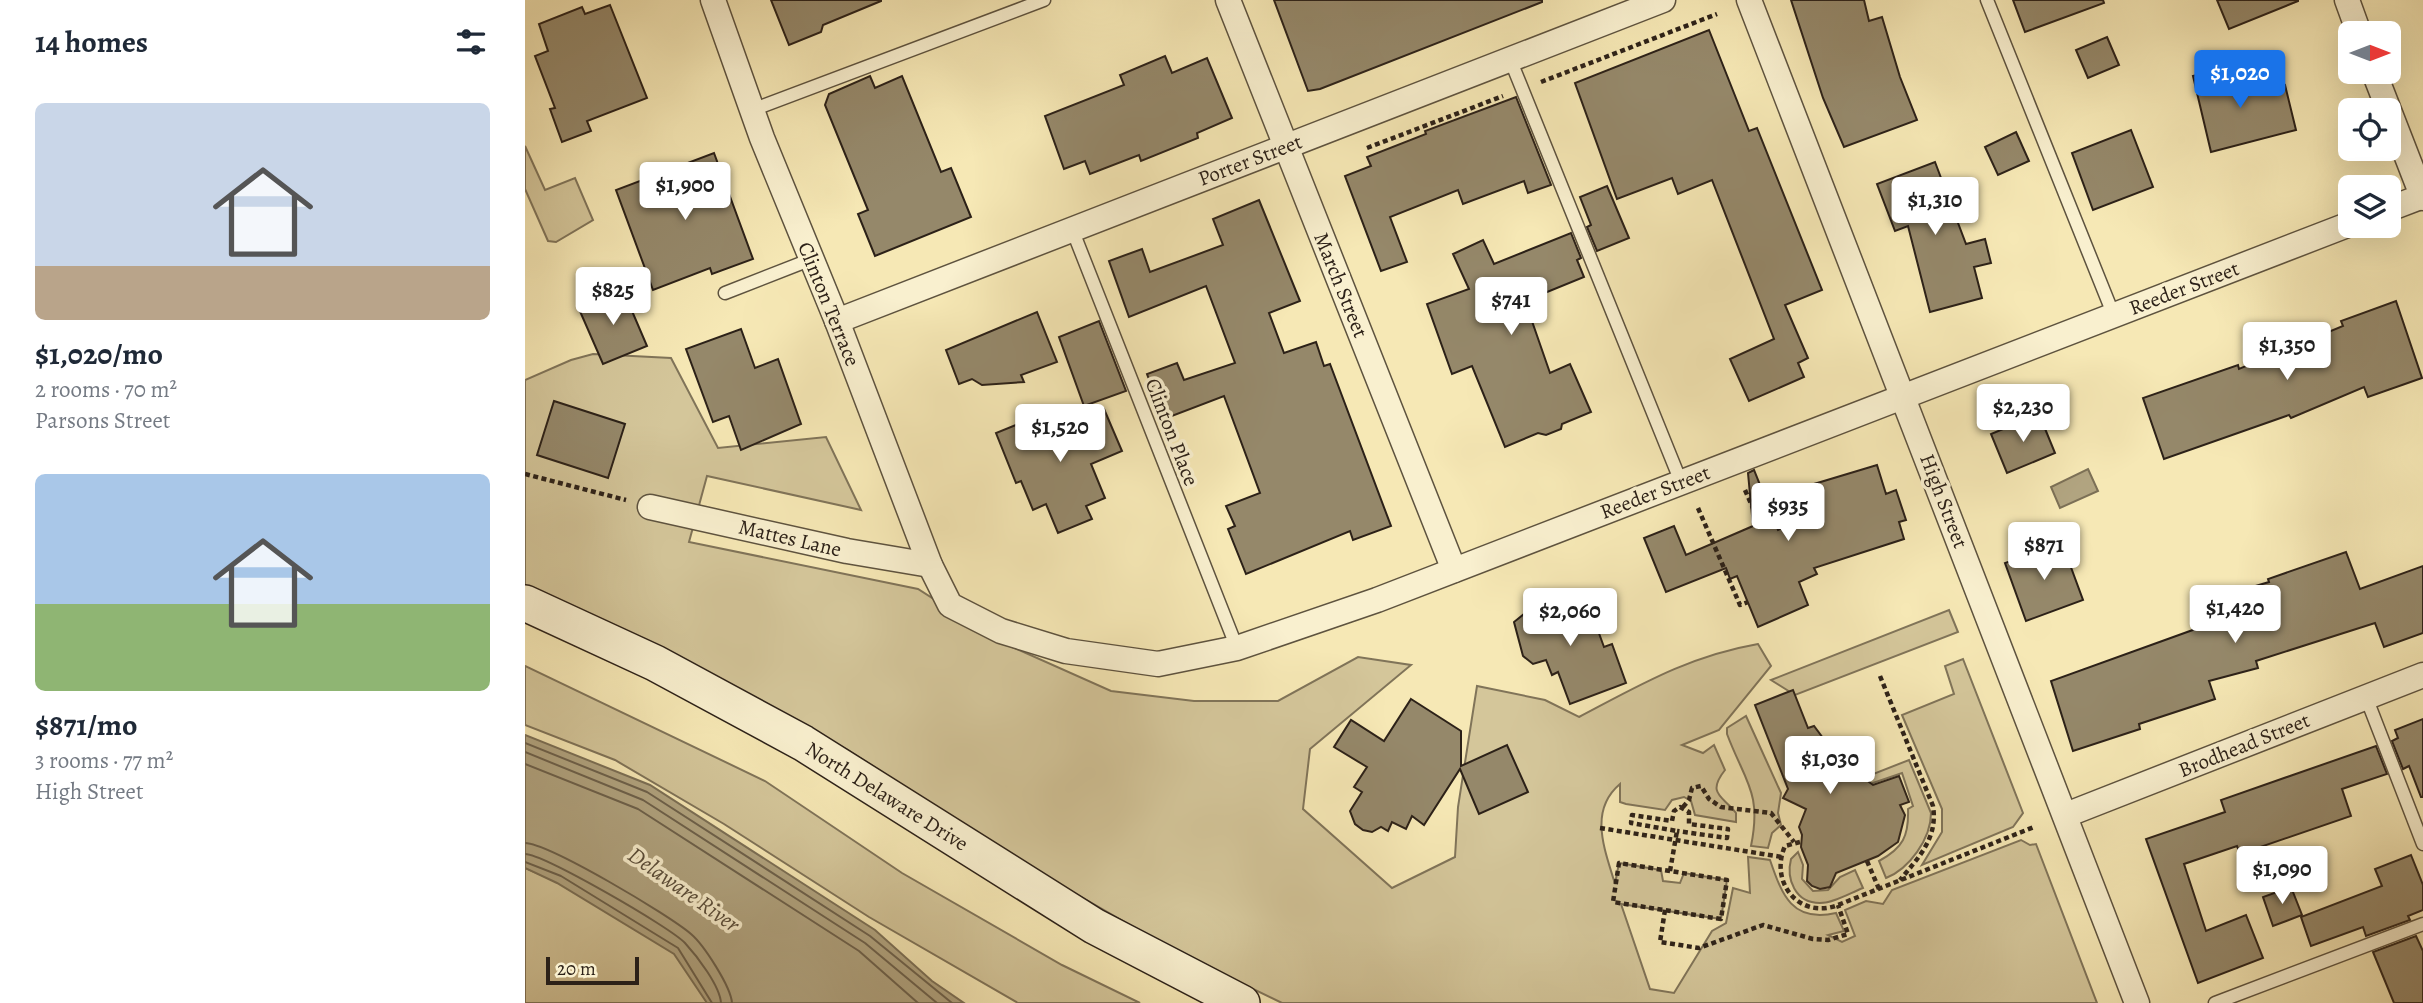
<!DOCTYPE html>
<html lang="en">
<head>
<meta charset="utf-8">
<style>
	:root { --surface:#fff; --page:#f6f6f7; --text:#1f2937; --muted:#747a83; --accent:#1a73e8 }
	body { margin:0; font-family:Alegreya,serif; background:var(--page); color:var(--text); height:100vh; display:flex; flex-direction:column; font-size:26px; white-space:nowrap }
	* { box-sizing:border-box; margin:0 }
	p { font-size:23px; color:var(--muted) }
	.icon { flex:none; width:38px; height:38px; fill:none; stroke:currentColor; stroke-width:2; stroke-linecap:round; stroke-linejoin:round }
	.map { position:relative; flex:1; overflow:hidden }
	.sheet { display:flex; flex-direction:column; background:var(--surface); width:525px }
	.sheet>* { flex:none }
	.needle { width:46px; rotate:90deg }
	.buttons { position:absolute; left:1813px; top:21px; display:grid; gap:14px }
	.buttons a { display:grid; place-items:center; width:63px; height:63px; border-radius:10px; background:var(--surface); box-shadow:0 7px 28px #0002; font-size:35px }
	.scale { position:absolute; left:21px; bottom:18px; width:93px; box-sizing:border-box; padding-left:7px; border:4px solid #2c2118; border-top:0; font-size:19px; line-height:24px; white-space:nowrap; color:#2c2118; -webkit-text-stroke:5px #f9f0cf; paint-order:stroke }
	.price { position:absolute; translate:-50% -60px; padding:0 16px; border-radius:7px; background:#fff; color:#222; font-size:23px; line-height:46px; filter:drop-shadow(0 2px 4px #0008) }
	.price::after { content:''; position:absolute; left:50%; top:42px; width:21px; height:16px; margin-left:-10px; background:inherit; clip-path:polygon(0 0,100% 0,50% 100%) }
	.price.active { background:var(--accent); color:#fff }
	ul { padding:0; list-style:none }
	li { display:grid; align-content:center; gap:14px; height:371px; padding:0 35px }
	li span { display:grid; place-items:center; height:217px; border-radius:10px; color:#555 }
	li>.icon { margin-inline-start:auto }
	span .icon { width:126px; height:126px; fill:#fffc; stroke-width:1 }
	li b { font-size:30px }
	h2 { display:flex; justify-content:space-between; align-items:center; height:84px; padding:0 35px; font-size:30px }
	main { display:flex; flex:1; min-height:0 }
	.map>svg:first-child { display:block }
	.green { fill:#d4c69a; stroke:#807459; stroke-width:2 }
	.water { fill:#b1a480; stroke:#7c7056; stroke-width:2 }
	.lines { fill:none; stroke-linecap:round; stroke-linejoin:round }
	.shore { stroke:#6e624c; stroke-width:2 }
	.building { fill:#95886a; stroke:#2c2118; stroke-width:2 }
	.lane-casing { stroke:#5e533f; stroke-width:15 }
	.street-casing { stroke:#5e533f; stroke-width:27 }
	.secondary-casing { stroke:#2c2118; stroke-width:38 }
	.path { stroke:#2c2118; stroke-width:4.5; stroke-dasharray:5 3.5; stroke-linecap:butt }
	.lane { stroke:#f9f0cf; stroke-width:12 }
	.street { stroke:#f9f0cf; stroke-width:24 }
	.secondary { stroke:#f9f0cf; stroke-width:35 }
	.labels { text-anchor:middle; stroke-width:7; stroke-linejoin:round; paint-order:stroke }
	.street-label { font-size:21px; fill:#2c2118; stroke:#f9f0cf }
	.water-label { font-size:23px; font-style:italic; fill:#5b4f3c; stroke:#f9f0cf }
</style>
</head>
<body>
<main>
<section class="sheet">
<h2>14 homes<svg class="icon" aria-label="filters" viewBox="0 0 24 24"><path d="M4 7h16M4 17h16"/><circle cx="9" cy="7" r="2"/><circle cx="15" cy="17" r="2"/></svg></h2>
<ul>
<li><span style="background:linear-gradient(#c9d6e8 75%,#b9a48a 0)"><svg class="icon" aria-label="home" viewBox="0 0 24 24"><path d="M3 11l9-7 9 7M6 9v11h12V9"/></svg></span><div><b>$1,020/mo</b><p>2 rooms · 70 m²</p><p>Parsons Street</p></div></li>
<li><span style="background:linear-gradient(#a9c7e8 60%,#8fb573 0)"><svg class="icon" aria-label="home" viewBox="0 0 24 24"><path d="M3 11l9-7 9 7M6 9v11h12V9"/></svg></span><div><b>$871/mo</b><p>3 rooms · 77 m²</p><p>High Street</p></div></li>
</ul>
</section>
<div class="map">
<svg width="1898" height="1003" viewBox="0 0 1898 1003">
	<rect width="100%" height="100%" fill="#f6e8b5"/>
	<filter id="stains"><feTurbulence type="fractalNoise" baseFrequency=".00286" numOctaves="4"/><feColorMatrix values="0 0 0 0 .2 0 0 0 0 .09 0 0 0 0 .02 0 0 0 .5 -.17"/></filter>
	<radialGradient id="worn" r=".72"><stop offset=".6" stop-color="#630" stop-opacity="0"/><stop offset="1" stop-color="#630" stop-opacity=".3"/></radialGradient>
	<!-- green -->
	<g class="green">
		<polygon points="0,146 20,190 50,178 68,220 31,242 23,241 0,189"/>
		<path d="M 68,354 L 146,358 L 193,448 L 301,437 L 336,510 L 182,476 L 164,542 L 393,589 L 476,642 L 586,691 L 669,701 L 753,701 L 833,657 L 886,665 L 785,749 L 778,809 L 867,888 L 930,857 L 933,807 L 952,686 L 1020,700 L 1054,717 C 1115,685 1164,656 1233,644 L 1246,666 L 1194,730 L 1157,745 L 1178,753 L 1189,745 L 1200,770 C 1181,794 1198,796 1211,813 L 1211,822 L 1170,815 L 1166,801 L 1159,797 L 1147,800 L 1140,810 L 1101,804 L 1095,802 L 1095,784 C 1063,811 1080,850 1090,884 L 1094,863 L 1136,870 L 1138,881 L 1155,883 L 1159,873 L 1202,880 L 1196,919 L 1096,904 L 1125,989 L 1149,993 L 1187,931 L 1201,923 L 1208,888 L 1225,893 L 1223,857 L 1245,860 C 1257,895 1267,923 1311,913 L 1319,931 L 1303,935 L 1317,942 L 1330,936 L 1320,910 L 1341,901 L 1358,904 L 1367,890 L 1496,840 L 1505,845 L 1511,844 L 1572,1003 L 757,1003 L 652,952 L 499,864 L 323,750 L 154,657 L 0,586 L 0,380 L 46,360 Z"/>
		<polygon points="1424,610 1433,632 1270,695 1246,680"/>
		<polygon points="1438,659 1498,813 1488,827 1397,865 1417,832 1417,809 1377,715 1429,694 1420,666"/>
		<polygon points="0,666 240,781 377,873 537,965 615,1003 493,1003 344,917 199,824 90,760 0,725"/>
		<path d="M 1221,716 L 1256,793 L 1253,813 L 1256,825 L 1247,833 L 1243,848 L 1226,846 C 1237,792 1220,782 1202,734 L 1202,728 Z"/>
		<path d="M 1384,760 L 1406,813 C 1406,839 1384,869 1361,878 L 1354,861 C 1378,848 1384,836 1383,809 L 1388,806 L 1377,773 L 1345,784 L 1343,776 Z"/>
		<path d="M 1273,852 L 1278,865 L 1277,879 L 1288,891 L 1303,890 L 1315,877 L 1330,870 L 1338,888 C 1325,893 1309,903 1295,903 C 1270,903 1261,879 1266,859 Z"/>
		<polygon points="0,868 32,882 93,888 216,1003 0,1003"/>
	</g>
	<!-- water -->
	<g class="water">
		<polygon points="1563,469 1573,491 1535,508 1526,487"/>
		<polygon points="0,735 125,785 350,930 407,981 439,1003 182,1003 149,954 32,883 0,868"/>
	</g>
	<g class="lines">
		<!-- shore -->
		<g class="shore">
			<polyline points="0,743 122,792 345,936 427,1003"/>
			<polyline points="0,752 118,800 340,943 412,1003"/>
			<polyline points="0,764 113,809 334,951 393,1003"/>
			<path d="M 0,843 C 25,844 144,915 166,934 C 179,945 206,987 207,1003"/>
			<path d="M 0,854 C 20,855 145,927 160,943 C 172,956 195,986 196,1003"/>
			<polyline points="0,862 36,876 153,948 187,1003"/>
		</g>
	</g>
	<!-- building -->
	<g class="building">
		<polygon points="246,0 356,0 356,1 298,25 296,32 264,45"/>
		<polygon points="749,0 1017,0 1017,2 795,89 783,91"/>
		<polygon points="1266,0 1339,0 1344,21 1357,17 1375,77 1392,120 1319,147 1298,98"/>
		<polygon points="1488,0 1578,0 1579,3 1500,32"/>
		<polygon points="1692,0 1773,0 1773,1 1704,29"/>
		<polygon points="85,5 122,98 62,121 66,131 37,142 25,109 30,108 10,56 23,51 14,24 57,7 60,14"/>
		<polygon points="1184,30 1224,131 1232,128 1297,290 1260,305 1283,358 1273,363 1279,377 1224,401 1205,359 1249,339 1187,180 1153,194 1147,178 1092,199 1050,83"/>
		<polygon points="1582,37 1594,65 1563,78 1551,50"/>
		<polygon points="640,56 647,73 682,58 707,118 672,133 673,138 616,161 614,155 565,174 560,161 539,169 520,116 599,85 595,75"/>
		<polygon points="1710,65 1718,96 1760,85 1771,130 1686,152 1668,76"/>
		<polygon points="345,76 350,88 377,76 416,172 426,168 446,217 350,256 333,214 343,210 300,105 304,94"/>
		<polygon points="991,97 1026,185 1003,193 999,181 938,204 933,190 865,217 882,262 856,271 820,176 846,166 842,157 901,134 900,131"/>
		<polygon points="1606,130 1628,187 1568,210 1547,153"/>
		<polygon points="1491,132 1504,161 1473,175 1460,147"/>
		<polygon points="189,153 228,259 187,274 185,268 128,290 91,190"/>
		<polygon points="1410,162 1441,244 1460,239 1466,263 1449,267 1457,298 1405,312 1383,226 1370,231 1352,184"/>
		<polygon points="1082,186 1104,238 1072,251 1062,227 1066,225 1055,197"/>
		<polygon points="734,200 775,301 744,313 759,353 791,342 799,366 805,364 866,526 828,540 825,531 721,574 703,529 710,526 701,506 735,493 699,396 639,419 622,374 652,363 659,380 710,363 681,286 604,317 584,261 617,249 625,272 698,245 688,219"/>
		<polygon points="1046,233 1056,258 1052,260 1059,277 1000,301 1025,373 1045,364 1066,412 1037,424 1036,429 1021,435 1013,433 980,447 947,366 927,374 902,304 944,289 928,254 958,240 969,264"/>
		<polygon points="98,290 122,346 78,364 54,309"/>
		<polygon points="1871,301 1897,378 1843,397 1839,387 1766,418 1764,415 1639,459 1618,398 1713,365 1714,369 1818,326 1816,321"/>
		<polygon points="512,312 532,362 496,375 499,382 457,385 447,379 434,384 421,350"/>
		<polygon points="574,321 601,391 559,406 534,337"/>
		<polygon points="216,329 230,368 253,359 276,424 216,450 204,416 188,422 161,349"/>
		<polygon points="29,401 100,424 83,478 12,455"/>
		<polygon points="579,409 597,451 566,464 580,498 561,506 567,519 533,533 521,504 508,510 496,481 491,483 471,433 513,416 520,433"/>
		<polygon points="1514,414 1530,453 1482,473 1466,434"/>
		<polygon points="1352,465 1361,494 1371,490 1381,520 1374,522 1379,539 1289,568 1292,574 1274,582 1283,605 1233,627 1212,576 1205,579 1201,568 1141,592 1119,538 1149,526 1161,555 1228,526 1223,473 1229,470 1253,530 1297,510 1289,484"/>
		<polygon points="1537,543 1558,600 1501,621 1480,563"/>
		<polygon points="1821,552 1835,589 1898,566 1898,633 1859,647 1850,623 1731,661 1733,668 1684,681 1690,699 1614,724 1615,729 1548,751 1526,681 1676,627 1670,604 1744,582 1743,579"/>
		<polygon points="1060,595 1079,647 1087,644 1101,683 1045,704 1033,672 1027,675 1021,660 1008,664 998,656 989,622 1004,610 1017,605 1027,607"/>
		<polygon points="1268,690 1283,728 1289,726 1301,742 1308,739 1317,762 1348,785 1374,776 1384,802 1375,805 1380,815 1373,842 1353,856 1311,873 1305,887 1295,889 1287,886 1282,881 1283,865 1276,847 1277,835 1274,827 1281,809 1258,798 1263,789 1230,705"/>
		<polygon points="886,699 936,731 936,766 982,745 1003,792 954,814 935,769 899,825 887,816 881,829 867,822 863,831 856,827 847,832 838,830 830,824 825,811 837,792 829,787 842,767 809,747 826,720 859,741"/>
		<polygon points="1898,719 1898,797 1896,797 1884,766 1878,769 1867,741 1873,738 1870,730"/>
		<polygon points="1851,746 1862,774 1817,789 1826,816 1715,854 1712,846 1659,864 1681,931 1721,915 1738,958 1673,983 1621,839 1700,812 1696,800"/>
		<polygon points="1886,855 1898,885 1898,910 1883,916 1885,920 1841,936 1838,927 1786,946 1776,917 1857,886 1850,869"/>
		<polygon points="1766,887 1777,915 1748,926 1738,897"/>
		<polygon points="1891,936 1898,951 1898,1003 1869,1003 1848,952"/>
	</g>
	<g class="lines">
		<defs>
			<g id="lane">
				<polyline points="1462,0 1589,316"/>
				<polyline points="985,59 1156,482"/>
				<polyline points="227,110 519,0"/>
				<polyline points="547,229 712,648"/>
				<polyline points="200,293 287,259"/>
				<polyline points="1841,697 1898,844"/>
				<polyline points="1690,1003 1898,924"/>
			</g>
			<g id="street">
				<polyline points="188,0 237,138 312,321 405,565 425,605 476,631 541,651 633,664 712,648 852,600 1825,224"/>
				<polyline points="703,0 929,570"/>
				<polyline points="1224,0 1612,1003"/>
				<polyline points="1822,0 1834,33"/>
				<polyline points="1849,72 1898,198"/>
				<polyline points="1864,209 1898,196"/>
				<polyline points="312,321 1138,0"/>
				<polyline points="125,507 322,551 405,565"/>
				<polyline points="1541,815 1898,675"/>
			</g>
			<polyline id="secondary" points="0,603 130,663 278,743 569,926 717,1003"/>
		</defs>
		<!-- lane casing -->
		<use href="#lane" class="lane-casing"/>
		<!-- street casing -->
		<use href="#street" class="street-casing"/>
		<!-- secondary casing -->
		<use href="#secondary" class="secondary-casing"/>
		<!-- path -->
		<g class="path">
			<polyline points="1016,82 1192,14"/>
			<polyline points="842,148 978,96"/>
			<polyline points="0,474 101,500"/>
			<polyline points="1220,490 1231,515"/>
			<polyline points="1173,508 1215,605 1223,602"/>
			<path d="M 1355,676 L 1408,806 C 1413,838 1394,857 1375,880"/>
			<polyline points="1158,807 1164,800 1167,788 1176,786 1184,799 1196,807 1246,813 1269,842"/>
			<polyline points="1075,828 1257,857"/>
			<path d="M 1275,842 L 1260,846 C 1244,882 1274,920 1313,905 L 1509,827"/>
			<polyline points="1342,861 1354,889"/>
			<polyline points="1145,871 1094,863 1088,902 1196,919 1202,880 1145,871 1152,831 1106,823 1107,815 1147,821 1149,811 1155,807 1164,812 1164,824 1203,829 1202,838 1152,831"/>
			<polyline points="1140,910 1135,942 1174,948 1238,925 1288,939 1303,940 1323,934 1313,905"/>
		</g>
		<!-- lane -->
		<use href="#lane" class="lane"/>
		<!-- street -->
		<use href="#street" class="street"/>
		<!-- secondary -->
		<use href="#secondary" class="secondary"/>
	</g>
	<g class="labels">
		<!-- street labels -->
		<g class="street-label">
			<text transform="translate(725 160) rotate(-21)" y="7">Porter Street</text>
			<text transform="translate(816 285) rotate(68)" y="7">March Street</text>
			<text transform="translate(1659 288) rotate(-21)" y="7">Reeder Street</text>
			<text transform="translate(304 304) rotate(68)" y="7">Clinton Terrace</text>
			<text transform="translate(647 432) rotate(69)" y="7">Clinton Place</text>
			<text transform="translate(1130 492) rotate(-21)" y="7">Reeder Street</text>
			<text transform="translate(1419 501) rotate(69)" y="7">High Street</text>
			<text transform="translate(265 538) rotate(13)" y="7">Mattes Lane</text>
			<text transform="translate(1719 745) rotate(-22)" y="7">Brodhead Street</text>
			<text transform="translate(362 796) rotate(32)" y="7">North Delaware Drive</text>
		</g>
		<!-- water labels -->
		<g class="water-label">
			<text transform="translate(159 889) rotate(35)" y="8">Delaware River</text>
		</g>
	</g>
	<rect width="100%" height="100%" filter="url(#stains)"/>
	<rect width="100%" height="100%" fill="url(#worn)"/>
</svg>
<div class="buttons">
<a><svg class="needle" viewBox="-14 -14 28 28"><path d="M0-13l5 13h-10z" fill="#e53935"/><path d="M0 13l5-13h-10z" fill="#747a83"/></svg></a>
<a><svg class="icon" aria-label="locate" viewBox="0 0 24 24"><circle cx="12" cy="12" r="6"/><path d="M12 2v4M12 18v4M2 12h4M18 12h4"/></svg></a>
<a><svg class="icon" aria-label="layers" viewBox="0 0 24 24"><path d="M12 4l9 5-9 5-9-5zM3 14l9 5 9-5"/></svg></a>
</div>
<div class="scale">20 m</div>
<b class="price active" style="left:1715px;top:110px">$1,020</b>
<b class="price" style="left:160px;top:222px">$1,900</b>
<b class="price" style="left:1410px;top:237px">$1,310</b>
<b class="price" style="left:88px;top:327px">$825</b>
<b class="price" style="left:986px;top:337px">$741</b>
<b class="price" style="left:1762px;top:382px">$1,350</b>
<b class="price" style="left:1498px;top:444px">$2,230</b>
<b class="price" style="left:535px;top:464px">$1,520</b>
<b class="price" style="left:1263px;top:543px">$935</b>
<b class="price" style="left:1519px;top:582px">$871</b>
<b class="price" style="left:1710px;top:645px">$1,420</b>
<b class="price" style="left:1045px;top:648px">$2,060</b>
<b class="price" style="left:1305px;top:796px">$1,030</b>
<b class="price" style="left:1757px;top:906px">$1,090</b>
</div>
</main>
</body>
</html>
